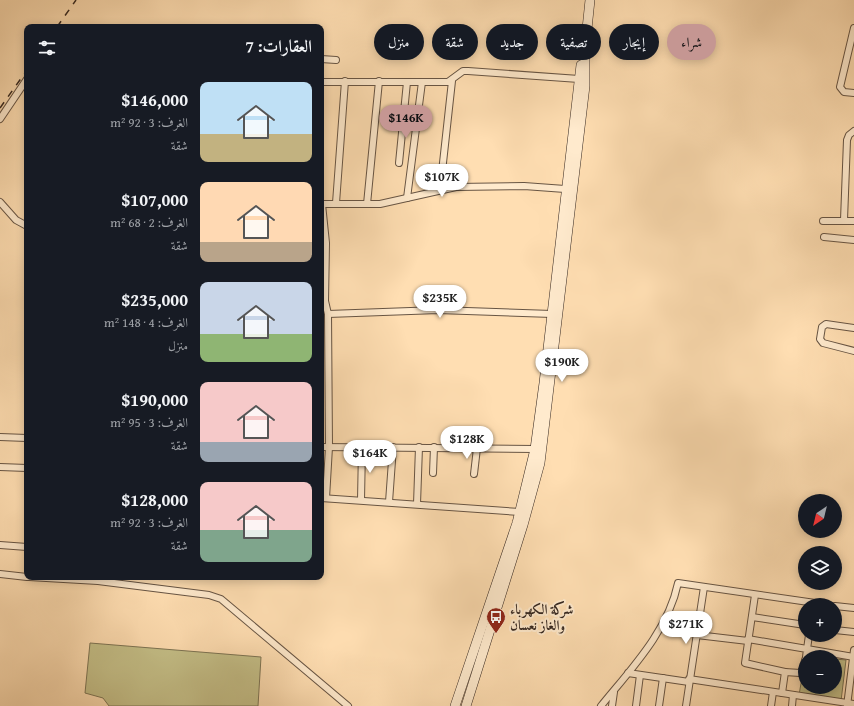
<!DOCTYPE html>
<html lang="ar">
<head>
<meta charset="utf-8">
<style>
	:root { --surface:#171b24; --page:#242831; --text:#f1f3f6; --muted:#9ea1a6; --accent:#c59692 }
	body { margin:0; font-family:"Gentium Book Plus",Amiri,serif; background:var(--page); color:var(--text); direction:rtl; height:100vh; display:flex; flex-direction:column; font-size:15px; white-space:nowrap }
	* { box-sizing:border-box; margin:0 }
	p { font-size:13px; color:var(--muted) }
	.icon { flex:none; width:22px; height:22px; fill:none; stroke:currentColor; stroke-width:2; stroke-linecap:round; stroke-linejoin:round }
	.map { position:relative; flex:1; overflow:hidden; direction:ltr }
	.details { position:absolute; left:24px; top:24px; width:300px; height:556px; display:flex; flex-direction:column; background:var(--surface); border-radius:8px; box-shadow:0 2px 10px #0003; direction:rtl }
	.details>* { flex:none }
	.hud { position:absolute; left:336px; top:24px; width:380px; height:36px; direction:rtl; display:flex; gap:8px }
	.needle { width:26px; rotate:215deg }
	.fabs { position:absolute; left:798px; top:494px; display:grid; gap:8px }
	.fabs a { display:grid; place-items:center; width:44px; height:44px; border-radius:50%; background:var(--surface); box-shadow:0 2px 10px #0003; font-size:20px }
	.price { position:absolute; translate:-50% -34px; padding:0 9px; border-radius:14px; background:#fff; color:#222; font-size:13px; line-height:26px; filter:drop-shadow(0 1px 2px #0008) }
	.price::after { content:''; position:absolute; left:50%; top:24px; width:12px; height:9px; margin-left:-6px; background:inherit; clip-path:polygon(0 0,100% 0,50% 100%) }
	.price.selected { background:var(--accent); color:#111 }
	ul { padding:0; list-style:none }
	li { display:flex; align-items:center; gap:12px; height:100px; padding:0 12px }
	li span { display:grid; place-items:center; flex:none; width:112px; height:80px; border-radius:8px; color:#555 }
	li>.icon { margin-inline-start:auto }
	span .icon { width:48px; height:48px; fill:#fffc; stroke-width:1 }
	li b { font-size:17px }
	h2 { display:flex; justify-content:space-between; align-items:center; height:48px; padding:0 12px; font-size:17px }
	.pill { padding:0 14px; border-radius:18px; background:var(--surface); box-shadow:0 2px 10px #0003; font-size:14px; line-height:36px }
	.pill.selected { background:var(--accent); color:#111 }
	.map>svg:first-child { display:block }
	.green { fill:#c5c089; stroke:#7d7454 }
	.lines { fill:none; stroke-linecap:round; stroke-linejoin:round }
	.minor-casing { stroke:#685544; stroke-width:8 }
	.secondary-casing { stroke:#352720; stroke-width:10 }
	.minor { stroke:#ffeacd; stroke-width:6 }
	.secondary { stroke:#ffeacd; stroke-width:9 }
	.rail { stroke:#352720; stroke-width:1.5; stroke-dasharray:7 7; stroke-linecap:butt }
	.labels { text-anchor:middle; stroke-width:4; stroke-linejoin:round; paint-order:stroke }
	.poi-label { font-size:14px; font-weight:bold; fill:#352720; stroke:#ffeacd; text-anchor:start }
</style>
</head>
<body>
<div class="map">
<svg width="854" height="706" viewBox="0 0 854 706">
	<rect width="100%" height="100%" fill="#ffdeb2"/>
	<filter id="stains"><feTurbulence type="fractalNoise" baseFrequency=".005" numOctaves="4"/><feColorMatrix values="0 0 0 0 .2 0 0 0 0 .09 0 0 0 0 .02 0 0 0 .5 -.17"/></filter>
	<radialGradient id="worn" r=".72"><stop offset=".6" stop-color="#630" stop-opacity="0"/><stop offset="1" stop-color="#630" stop-opacity=".3"/></radialGradient>
	<!-- green -->
	<g class="green">
		<polygon points="90,643 261,657 258,706 109,706 103,698 85,693"/>
		<polygon points="835,659 846,660 841,701 799,695 803,672 805,672 805,687 835,687"/>
	</g>
	<g class="lines">
		<defs>
			<g id="minor">
				<polyline points="854,28 840,87 844,92 854,93"/>
				<polyline points="321,59 336,60"/>
				<polyline points="321,82 448,82 463,71 468,71 579,79"/>
				<polyline points="0,119 27,79"/>
				<polyline points="399,163 407,82"/>
				<polyline points="440,190 452,81"/>
				<polyline points="407,198 422,82"/>
				<polyline points="0,202 16,220 27,226"/>
				<polyline points="336,203 345,81"/>
				<polyline points="321,204 380,204 456,187 524,186 565,189"/>
				<polyline points="322,204 326,243 325,301 328,314 329,447 326,498"/>
				<polyline points="367,204 379,81"/>
				<polyline points="844,220 847,140 849,135 854,131"/>
				<polyline points="823,221 854,221"/>
				<polyline points="824,237 854,240"/>
				<polyline points="328,314 438,310 552,314"/>
				<polyline points="854,328 826,324 822,327 820,339 823,343 854,351"/>
				<polyline points="0,437 27,438"/>
				<polyline points="321,447 535,449"/>
				<polyline points="0,467 27,468"/>
				<polyline points="433,473 434,447"/>
				<polyline points="474,474 477,448"/>
				<polyline points="321,498 520,512"/>
				<polyline points="361,500 362,448"/>
				<polyline points="389,502 393,447"/>
				<polyline points="417,504 419,447"/>
				<polyline points="0,545 27,547"/>
				<polyline points="0,574 27,577"/>
				<polyline points="29,577 98,581 209,595 221,599 348,706"/>
				<polyline points="755,595 745,663 785,672 782,693"/>
				<polyline points="835,606 854,608"/>
				<polyline points="752,617 805,625"/>
				<polyline points="835,630 854,632"/>
				<polyline points="697,635 748,641"/>
				<polyline points="809,635 807,649 854,657"/>
				<polyline points="748,639 807,649 806,657"/>
				<polyline points="785,672 800,673 803,669 805,660"/>
				<polyline points="628,673 689,682"/>
				<polyline points="689,679 854,704"/>
				<path d="M 601,706 C 631,669 668,631 678,583 L 829,605"/>
				<polyline points="612,706 614,692"/>
				<polyline points="636,706 640,675"/>
				<polyline points="659,706 663,678"/>
				<polyline points="686,706 704,587"/>
				<polyline points="771,706 773,692"/>
				<polyline points="792,706 793,695"/>
				<polyline points="847,706 854,650"/>
			</g>
			<g id="secondary">
				<polyline points="455,706 517,523 535,449 544,383 581,65"/>
				<polyline points="466,706 523,525 540,463 585,86 585,48 590,0"/>
			</g>
		</defs>
		<!-- minor casing -->
		<use href="#minor" class="minor-casing"/>
		<!-- secondary casing -->
		<use href="#secondary" class="secondary-casing"/>
		<!-- minor -->
		<use href="#minor" class="minor"/>
		<!-- secondary -->
		<use href="#secondary" class="secondary"/>
		<!-- rail -->
		<g class="rail">
			<polyline points="57,27 76,0"/>
			<polyline points="0,108 27,70"/>
		</g>
	</g>
	<!-- icons -->
	<defs>
		<symbol id="bus-pin" viewBox="-11 -11 22 30"><path d="M0 17L-7.5 6A9.5 9.5 0 1 1 7.5 6Z" fill="#8f2418" stroke="#ffeacd"/><path d="M-5-6H5V4H4V6H2V4H-2V6H-4V4H-5ZM-3.5-4V0h7V-4ZM-3.5 1.2v1.5H-2V1.2ZM2 1.2v1.5H3.5V1.2Z" fill="#fff"/></symbol>
	</defs>
	<g fill-rule="evenodd">
		<use href="#bus-pin" x="485" y="606" width="22" height="30"/>
	</g>
	<g class="labels">
		<!-- poi labels -->
		<g class="poi-label">
			<text x="510" y="614">شركة الكهرباء<tspan x="510" dy="16">والغاز نعسان</tspan></text>
		</g>
	</g>
	<rect width="100%" height="100%" filter="url(#stains)"/>
	<rect width="100%" height="100%" fill="url(#worn)"/>
</svg>
<div class="fabs">
<a><svg class="needle" viewBox="-14 -14 28 28"><path d="M0-13l5 13h-10z" fill="#e53935"/><path d="M0 13l5-13h-10z" fill="#9ea1a6"/></svg></a>
<a><svg class="icon" aria-label="layers" viewBox="0 0 24 24"><path d="M12 4l9 5-9 5-9-5zM3 14l9 5 9-5"/></svg></a>
<a>+</a>
<a>−</a>
</div>
<b class="price selected" style="left:406px;top:139px">$146K</b>
<b class="price" style="left:442px;top:198px">$107K</b>
<b class="price" style="left:440px;top:319px">$235K</b>
<b class="price" style="left:562px;top:383px">$190K</b>
<b class="price" style="left:467px;top:460px">$128K</b>
<b class="price" style="left:370px;top:474px">$164K</b>
<b class="price" style="left:686px;top:645px">$271K</b>
<div class="hud">
<a class="pill selected">شراء</a>
<a class="pill">إيجار</a>
<a class="pill">تصفية</a>
<a class="pill">جديد</a>
<a class="pill">شقة</a>
<a class="pill">منزل</a>
</div>
<section class="details">
<h2>العقارات: 7<svg class="icon" aria-label="filters" viewBox="0 0 24 24"><path d="M4 7h16M4 17h16"/><circle cx="9" cy="7" r="2"/><circle cx="15" cy="17" r="2"/></svg></h2>
<ul>
<li><span style="background:linear-gradient(#bfe0f5 65%,#c2b280 0)"><svg class="icon" aria-label="home" viewBox="0 0 24 24"><path d="M3 11l9-7 9 7M6 9v11h12V9"/></svg></span><div><b>$146,000</b><p>الغرف: 3 · 92 m²</p><p>شقة</p></div></li>
<li><span style="background:linear-gradient(#ffd9b3 75%,#b9a48a 0)"><svg class="icon" aria-label="home" viewBox="0 0 24 24"><path d="M3 11l9-7 9 7M6 9v11h12V9"/></svg></span><div><b>$107,000</b><p>الغرف: 2 · 68 m²</p><p>شقة</p></div></li>
<li><span style="background:linear-gradient(#c9d6e8 65%,#8fb573 0)"><svg class="icon" aria-label="home" viewBox="0 0 24 24"><path d="M3 11l9-7 9 7M6 9v11h12V9"/></svg></span><div><b>$235,000</b><p>الغرف: 4 · 148 m²</p><p>منزل</p></div></li>
<li><span style="background:linear-gradient(#f6c9c9 75%,#9aa5b1 0)"><svg class="icon" aria-label="home" viewBox="0 0 24 24"><path d="M3 11l9-7 9 7M6 9v11h12V9"/></svg></span><div><b>$190,000</b><p>الغرف: 3 · 95 m²</p><p>شقة</p></div></li>
<li><span style="background:linear-gradient(#f6c9c9 60%,#7fa58c 0)"><svg class="icon" aria-label="home" viewBox="0 0 24 24"><path d="M3 11l9-7 9 7M6 9v11h12V9"/></svg></span><div><b>$128,000</b><p>الغرف: 3 · 92 m²</p><p>شقة</p></div></li>
</ul>
</section>
</div>
</body>
</html>
